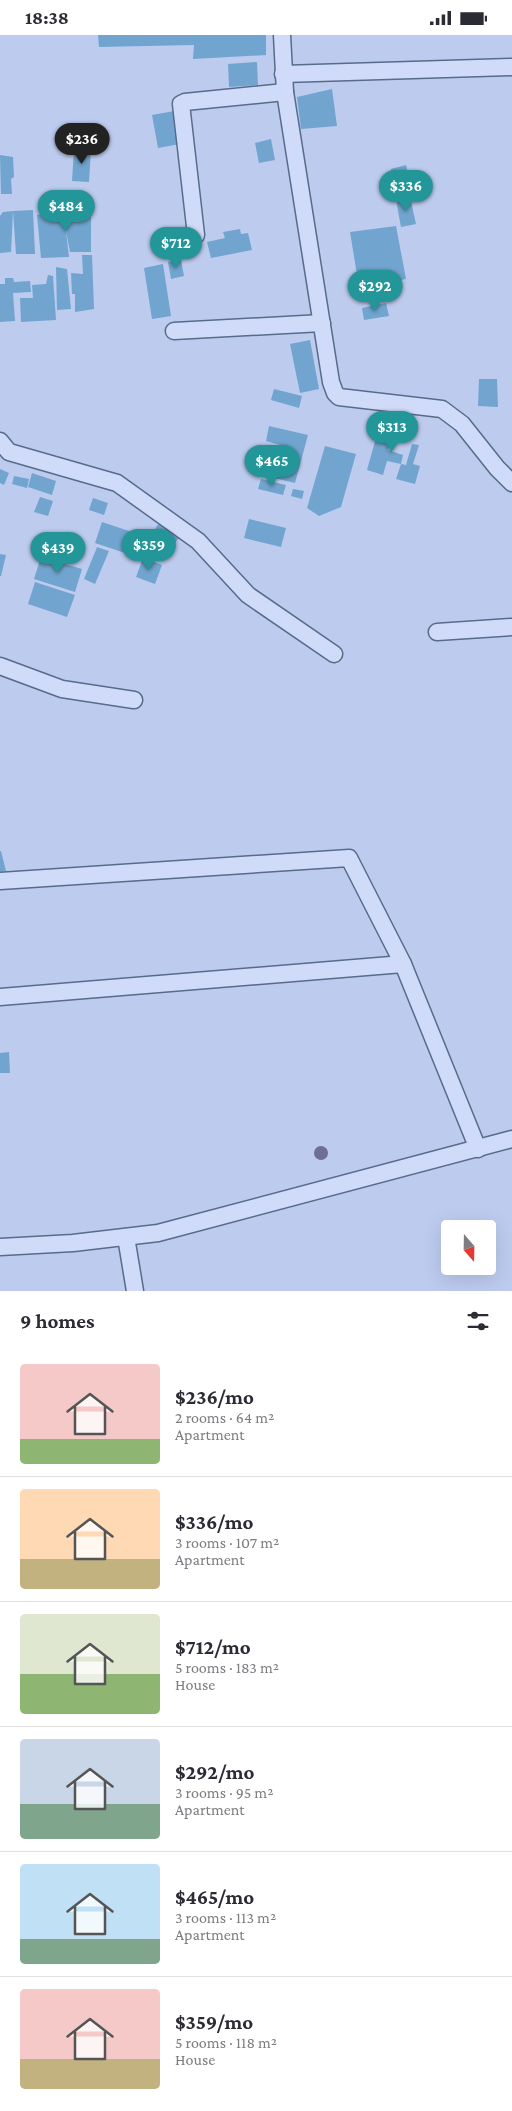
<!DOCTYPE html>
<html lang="en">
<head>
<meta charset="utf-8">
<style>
	:root { --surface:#fff; --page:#f7f7f7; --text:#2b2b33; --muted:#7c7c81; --line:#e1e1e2; --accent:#239699 }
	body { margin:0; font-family:"Crimson Pro",serif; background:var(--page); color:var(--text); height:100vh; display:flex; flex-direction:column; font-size:19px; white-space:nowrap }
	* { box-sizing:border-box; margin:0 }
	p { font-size:16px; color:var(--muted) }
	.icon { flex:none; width:28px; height:28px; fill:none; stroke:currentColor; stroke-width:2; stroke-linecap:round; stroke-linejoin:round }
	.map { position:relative; height:1256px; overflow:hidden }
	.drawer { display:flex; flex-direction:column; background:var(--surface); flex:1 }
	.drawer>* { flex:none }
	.needle { width:32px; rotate:160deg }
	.fabs { position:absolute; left:441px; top:1185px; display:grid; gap:10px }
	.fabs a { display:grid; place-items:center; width:55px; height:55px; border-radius:5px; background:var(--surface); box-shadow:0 5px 20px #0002; font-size:25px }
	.price { position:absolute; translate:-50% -42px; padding:0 11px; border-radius:18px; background:var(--accent); color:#fff; font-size:16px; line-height:32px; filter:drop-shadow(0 1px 2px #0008) }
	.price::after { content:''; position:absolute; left:50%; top:30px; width:15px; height:11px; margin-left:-8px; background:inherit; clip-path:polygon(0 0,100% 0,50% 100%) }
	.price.current { background:#222; color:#fff }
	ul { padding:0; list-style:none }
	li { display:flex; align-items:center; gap:15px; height:125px; padding:0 20px }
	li+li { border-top:1px solid var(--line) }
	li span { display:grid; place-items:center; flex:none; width:140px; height:100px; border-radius:5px; color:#555 }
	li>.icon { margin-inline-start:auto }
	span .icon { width:60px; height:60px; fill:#fffc; stroke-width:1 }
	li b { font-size:21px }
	h2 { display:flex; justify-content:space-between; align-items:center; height:60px; padding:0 20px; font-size:21px }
	.status { display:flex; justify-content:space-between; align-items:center; height:35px; padding:0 25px; background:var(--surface); direction:ltr }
	.status svg { height:14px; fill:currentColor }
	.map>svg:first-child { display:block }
	.building { fill:#71a5cf }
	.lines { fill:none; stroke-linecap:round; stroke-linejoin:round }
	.street-casing { stroke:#566c88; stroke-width:19 }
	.street { stroke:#d0dbfa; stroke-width:16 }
	.tree { fill:#6f6e99 }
</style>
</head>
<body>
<div class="status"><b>18:38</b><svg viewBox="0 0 49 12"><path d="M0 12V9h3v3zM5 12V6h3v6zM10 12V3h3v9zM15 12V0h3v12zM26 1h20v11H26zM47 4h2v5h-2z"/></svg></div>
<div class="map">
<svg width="512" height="1256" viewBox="0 0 512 1256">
	<rect width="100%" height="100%" fill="#bdcbef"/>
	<!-- building -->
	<g class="building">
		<polygon points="98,0 266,0 266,20 193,24 194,10 99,12"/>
		<polygon points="257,27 258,50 229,52 228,29"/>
		<polygon points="332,54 337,91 301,94 297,62"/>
		<polygon points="174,76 180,109 158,113 152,80"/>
		<polygon points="271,104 275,125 259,128 255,108"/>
		<polygon points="74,114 91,115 89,147 72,146"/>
		<polygon points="0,120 13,122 14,142 11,144 12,159 1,159"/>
		<polygon points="406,130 412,155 397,158 391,134"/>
		<polygon points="410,162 416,189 401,192 396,165"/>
		<polygon points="77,163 91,165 91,217 70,217 66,196 69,222 41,223 37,180 56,177 58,187 65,188 66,174 77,174"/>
		<polygon points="33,175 35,219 16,219 13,176"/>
		<polygon points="13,176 11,217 0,218 0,181 3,177"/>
		<polygon points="396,191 406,244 359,252 350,197"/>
		<polygon points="240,194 241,199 248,198 252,215 211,223 207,207 225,203 223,197"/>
		<polygon points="82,220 92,220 94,274 75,277 75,259 72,259 71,238 83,239"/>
		<polygon points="181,225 184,241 171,244 168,227"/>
		<polygon points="163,229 171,281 152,284 144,233"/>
		<polygon points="56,232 67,234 71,274 57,275"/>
		<polygon points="48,240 53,241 56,285 21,287 20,263 33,263 32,250 46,249"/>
		<polygon points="5,243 13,243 14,247 30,246 31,257 13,258 15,286 0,287 0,249 5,249"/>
		<polygon points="386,268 389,281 364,285 362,273"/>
		<polygon points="310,305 319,354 300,358 290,309"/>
		<polygon points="479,344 497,344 498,372 478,371"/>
		<polygon points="274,354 302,361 299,373 271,365"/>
		<polygon points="384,374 393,374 388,396 392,402 388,415 403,420 401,429 406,430 412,409 419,410 413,429 420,431 415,449 396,444 401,429 387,426 383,440 367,435"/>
		<polygon points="269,391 308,400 295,448 257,439 261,424 282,430 287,412 266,406"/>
		<polygon points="325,411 356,419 341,472 319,481 307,473"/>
		<polygon points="0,434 9,438 4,450 0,448"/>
		<polygon points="32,438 56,446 52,460 28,452"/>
		<polygon points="14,441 29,444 27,453 12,449"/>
		<polygon points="261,444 286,450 283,460 258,454"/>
		<polygon points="293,454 304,456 302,464 291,461"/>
		<polygon points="40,462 53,466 48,481 34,477"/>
		<polygon points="93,463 108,468 104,480 89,475"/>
		<polygon points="249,484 286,493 281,512 244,503"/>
		<polygon points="102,487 132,497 125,518 95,508"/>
		<polygon points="159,488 179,503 172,511 153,497"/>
		<polygon points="97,512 109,516 95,549 84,544"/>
		<polygon points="0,519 6,520 1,541 0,541"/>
		<polygon points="41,522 82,534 75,557 34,544"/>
		<polygon points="143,523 162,530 155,549 136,542"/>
		<polygon points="35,547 75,560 67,582 28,569"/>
		<polygon points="0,816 1,816 6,836 0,837"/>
		<polygon points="9,1017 10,1038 0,1038 0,1018"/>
	</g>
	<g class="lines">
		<defs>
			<g id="street">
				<polyline points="282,0 285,57 331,347 335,358 339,362 442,374 462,389 497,433 512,448"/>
				<polyline points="283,39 512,32"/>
				<polyline points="196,200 181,69 185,67 285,57"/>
				<polyline points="174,296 322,288"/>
				<polyline points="0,406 9,417 117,448 198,506 248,560 334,619"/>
				<polyline points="437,597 512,592"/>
				<polyline points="0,631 62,654 134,665"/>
				<polyline points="0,846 349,823 403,929 478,1114"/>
				<polyline points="0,962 403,929"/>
				<polyline points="126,1202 135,1256"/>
				<polyline points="0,1212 73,1208 158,1198 512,1104"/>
			</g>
		</defs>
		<!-- street casing -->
		<use href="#street" class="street-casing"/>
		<!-- street -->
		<use href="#street" class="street"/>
	</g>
	<!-- trees -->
	<circle class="tree" cx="321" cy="1118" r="7"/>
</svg>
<div class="fabs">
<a><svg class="needle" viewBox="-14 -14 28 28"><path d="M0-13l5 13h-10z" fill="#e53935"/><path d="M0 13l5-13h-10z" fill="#7c7c81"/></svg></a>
</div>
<b class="price current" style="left:82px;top:130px">$236</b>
<b class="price" style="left:406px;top:177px">$336</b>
<b class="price" style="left:66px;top:197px">$484</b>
<b class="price" style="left:176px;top:234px">$712</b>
<b class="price" style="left:375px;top:277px">$292</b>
<b class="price" style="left:392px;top:418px">$313</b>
<b class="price" style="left:272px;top:452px">$465</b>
<b class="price" style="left:149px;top:536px">$359</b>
<b class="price" style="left:58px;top:539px">$439</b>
</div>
<section class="drawer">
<h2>9 homes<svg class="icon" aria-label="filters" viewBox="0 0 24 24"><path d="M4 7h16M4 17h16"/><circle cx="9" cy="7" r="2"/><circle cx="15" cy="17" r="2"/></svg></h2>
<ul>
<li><span style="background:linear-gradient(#f6c9c9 75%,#8fb573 0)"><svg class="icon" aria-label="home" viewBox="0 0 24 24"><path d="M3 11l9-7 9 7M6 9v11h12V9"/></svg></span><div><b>$236/mo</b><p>2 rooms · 64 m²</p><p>Apartment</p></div></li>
<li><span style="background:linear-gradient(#ffd9b3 70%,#c2b280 0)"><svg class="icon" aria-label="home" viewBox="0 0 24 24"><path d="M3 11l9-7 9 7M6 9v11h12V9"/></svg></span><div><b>$336/mo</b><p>3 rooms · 107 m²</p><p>Apartment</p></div></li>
<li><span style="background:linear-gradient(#dfe7d0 60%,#8fb573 0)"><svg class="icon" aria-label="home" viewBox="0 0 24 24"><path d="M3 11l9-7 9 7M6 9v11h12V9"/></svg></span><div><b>$712/mo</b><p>5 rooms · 183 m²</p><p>House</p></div></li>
<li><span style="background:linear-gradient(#c9d6e8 65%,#7fa58c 0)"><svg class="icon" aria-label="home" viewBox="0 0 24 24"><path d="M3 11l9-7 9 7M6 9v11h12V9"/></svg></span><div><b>$292/mo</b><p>3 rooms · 95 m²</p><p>Apartment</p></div></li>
<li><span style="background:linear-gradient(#bfe0f5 75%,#7fa58c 0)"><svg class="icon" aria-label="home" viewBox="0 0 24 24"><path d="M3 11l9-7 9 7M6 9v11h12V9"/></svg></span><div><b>$465/mo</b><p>3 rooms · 113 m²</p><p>Apartment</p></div></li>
<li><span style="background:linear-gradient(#f6c9c9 70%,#c2b280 0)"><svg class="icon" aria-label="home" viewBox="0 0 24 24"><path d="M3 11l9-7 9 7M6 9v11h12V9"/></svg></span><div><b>$359/mo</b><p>5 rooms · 118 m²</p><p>House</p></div></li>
</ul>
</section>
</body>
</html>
